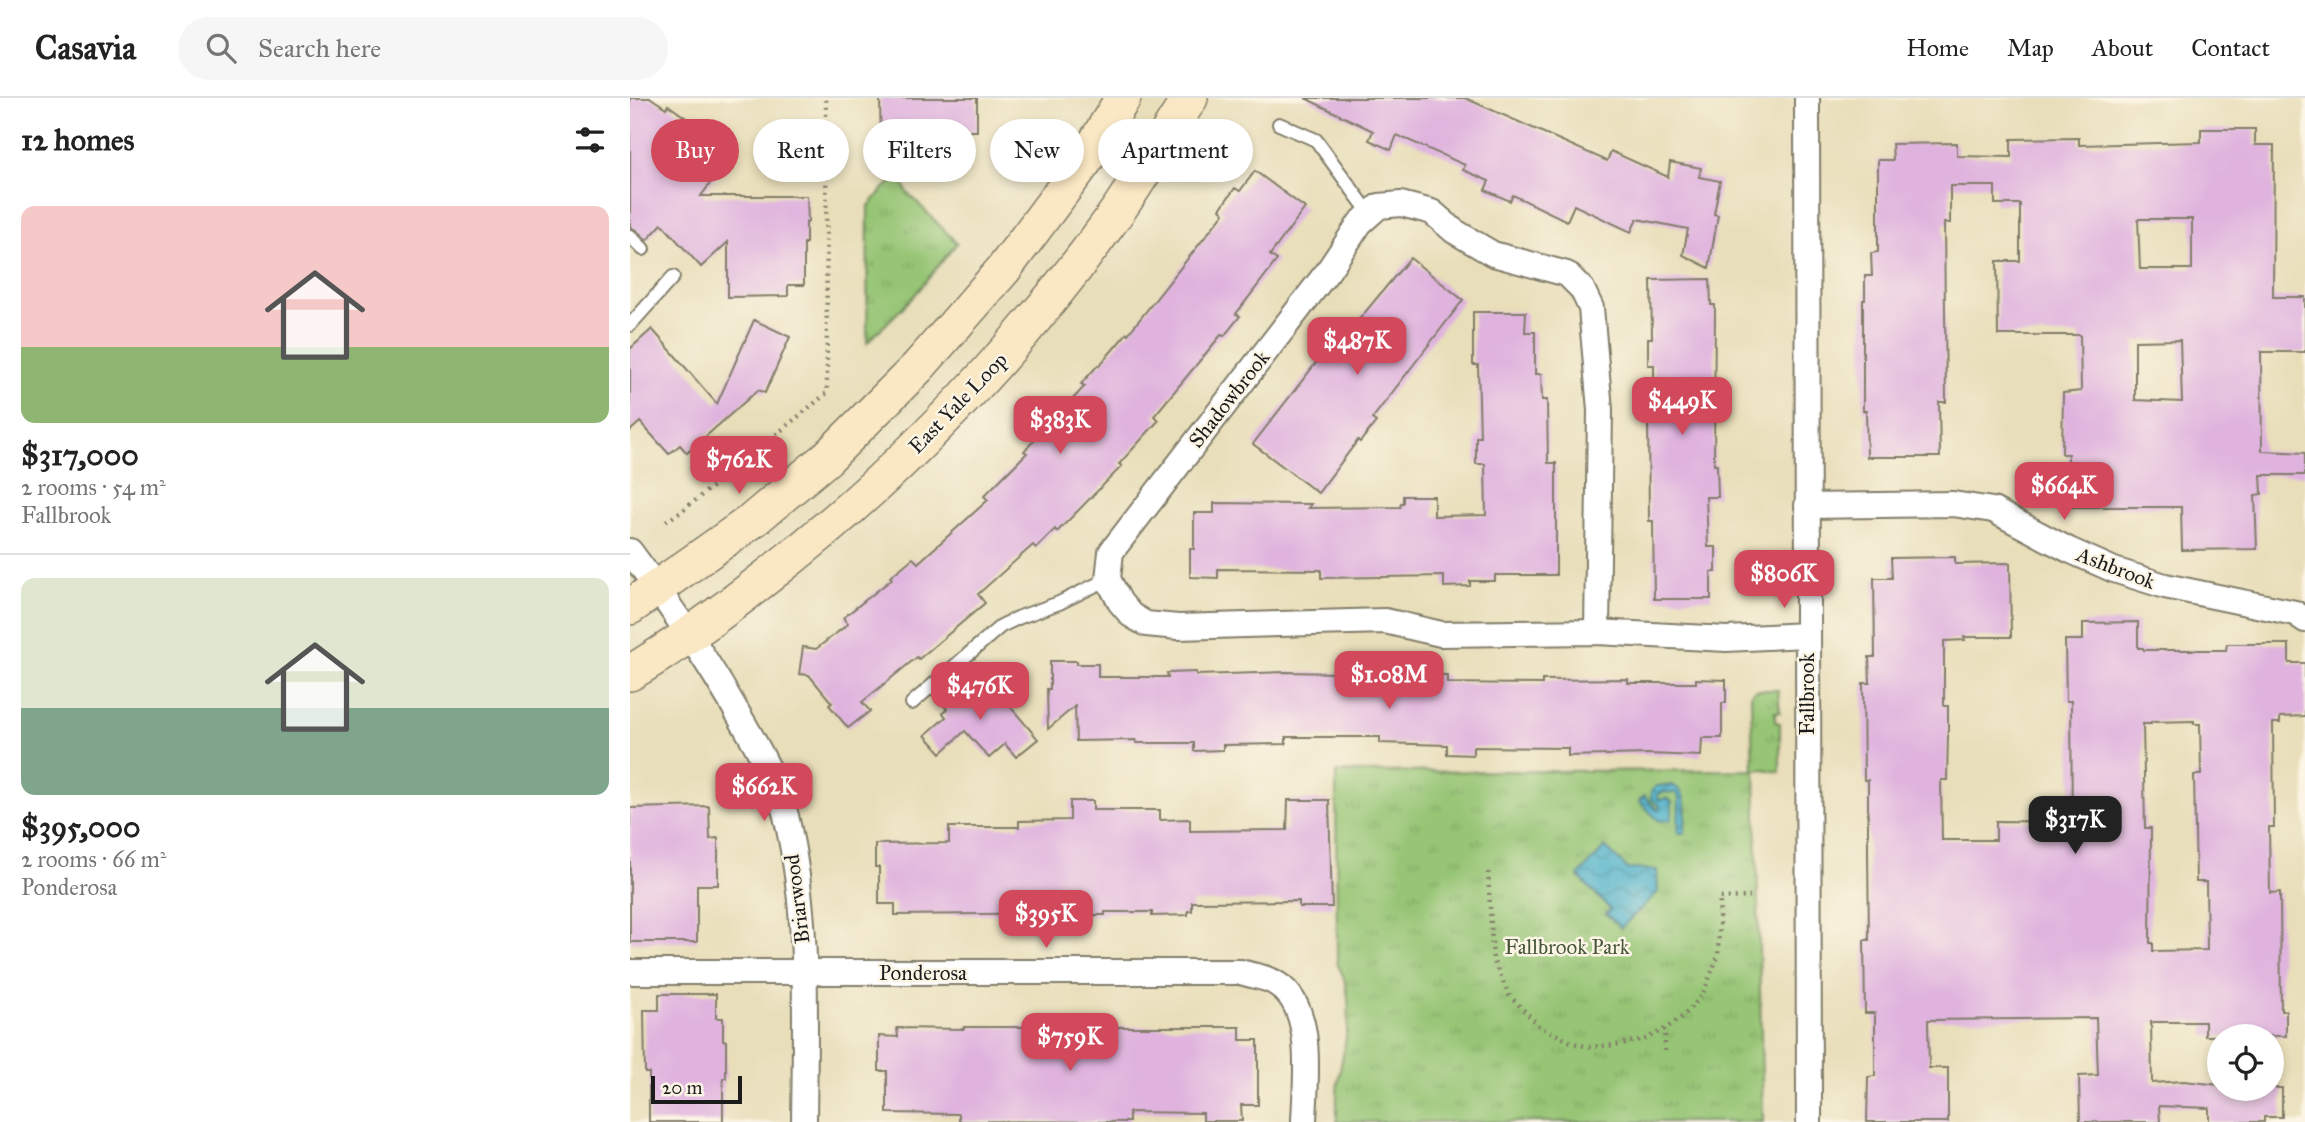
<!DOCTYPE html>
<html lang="en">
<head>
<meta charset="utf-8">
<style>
	:root { --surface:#fff; --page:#f6f6f6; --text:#222; --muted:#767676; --line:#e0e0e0; --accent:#d1495b }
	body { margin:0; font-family:"IM FELL Great Primer",serif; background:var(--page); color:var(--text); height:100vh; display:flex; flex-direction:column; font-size:26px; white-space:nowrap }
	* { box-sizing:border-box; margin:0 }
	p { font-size:23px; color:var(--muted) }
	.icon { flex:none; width:38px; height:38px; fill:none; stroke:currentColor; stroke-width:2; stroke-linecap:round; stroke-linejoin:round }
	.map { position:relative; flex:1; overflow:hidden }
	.panel { display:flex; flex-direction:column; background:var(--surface); width:630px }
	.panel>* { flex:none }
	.top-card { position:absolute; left:21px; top:21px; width:665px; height:63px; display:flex; gap:14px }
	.buttons { position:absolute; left:1577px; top:926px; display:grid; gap:14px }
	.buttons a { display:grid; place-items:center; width:77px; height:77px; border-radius:50%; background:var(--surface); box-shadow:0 4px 10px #0003; font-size:35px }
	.scale { position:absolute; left:21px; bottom:18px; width:91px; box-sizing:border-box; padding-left:7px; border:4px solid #1c1c1c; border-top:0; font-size:19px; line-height:24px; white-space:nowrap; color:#1c1c1c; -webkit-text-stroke:5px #fcf5e5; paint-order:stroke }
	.price { position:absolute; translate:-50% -60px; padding:0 16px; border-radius:14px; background:var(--accent); color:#fff; font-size:23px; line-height:46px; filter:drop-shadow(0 2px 4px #0008) }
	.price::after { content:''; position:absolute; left:50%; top:42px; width:21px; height:16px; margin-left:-10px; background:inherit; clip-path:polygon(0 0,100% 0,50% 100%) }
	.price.on { background:#222; color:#fff }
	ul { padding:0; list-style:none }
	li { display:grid; align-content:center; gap:14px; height:371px; padding:0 21px }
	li+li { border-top:2px solid var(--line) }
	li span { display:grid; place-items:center; height:217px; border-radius:14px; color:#555 }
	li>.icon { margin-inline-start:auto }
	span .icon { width:126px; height:126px; fill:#fffc; stroke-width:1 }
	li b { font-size:30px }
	h2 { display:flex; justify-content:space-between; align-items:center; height:84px; padding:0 21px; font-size:30px }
	.tag { padding:0 24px; border-radius:32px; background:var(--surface); box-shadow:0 4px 10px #0003; font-size:24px; line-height:63px }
	.tag.on { background:var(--accent); color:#fff }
	header { display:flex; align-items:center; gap:42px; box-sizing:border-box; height:98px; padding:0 35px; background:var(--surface); border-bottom:2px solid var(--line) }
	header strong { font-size:33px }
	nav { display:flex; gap:38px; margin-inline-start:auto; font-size:24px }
	.search { width:490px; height:63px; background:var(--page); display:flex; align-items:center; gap:18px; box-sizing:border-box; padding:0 24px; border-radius:38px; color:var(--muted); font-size:26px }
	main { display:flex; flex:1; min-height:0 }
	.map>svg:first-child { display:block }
	.grass { fill:url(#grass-tufts); stroke:#597048; stroke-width:2 }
	.water { fill:url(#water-waves); stroke:#346673; stroke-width:2 }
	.building { fill:#dfb3de; fill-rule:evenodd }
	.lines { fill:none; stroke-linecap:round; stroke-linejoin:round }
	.lane-casing { stroke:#827d6a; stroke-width:16 }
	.street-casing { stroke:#827d6a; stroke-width:28 }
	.secondary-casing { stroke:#827d6a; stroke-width:38 }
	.path { stroke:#827d6a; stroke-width:4.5; stroke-dasharray:2 5; stroke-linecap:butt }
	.lane { stroke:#fff; stroke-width:12 }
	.street { stroke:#fff; stroke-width:24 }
	.secondary { stroke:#fae7c3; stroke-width:35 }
	.labels { text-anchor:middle; stroke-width:5; stroke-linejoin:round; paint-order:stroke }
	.street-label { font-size:21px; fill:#1c1c1c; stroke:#fcf5e5 }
	.park-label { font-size:21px; fill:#47573b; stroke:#fcf5e5 }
</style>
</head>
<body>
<header>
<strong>Casavia</strong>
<div class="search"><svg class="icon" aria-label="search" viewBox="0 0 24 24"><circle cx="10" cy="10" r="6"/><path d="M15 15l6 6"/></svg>Search here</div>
<nav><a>Home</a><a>Map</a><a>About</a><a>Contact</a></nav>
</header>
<main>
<section class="panel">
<h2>12 homes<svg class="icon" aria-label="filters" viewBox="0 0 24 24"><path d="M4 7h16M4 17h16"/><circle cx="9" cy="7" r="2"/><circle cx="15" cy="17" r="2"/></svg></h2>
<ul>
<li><span style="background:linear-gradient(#f6c9c9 65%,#8fb573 0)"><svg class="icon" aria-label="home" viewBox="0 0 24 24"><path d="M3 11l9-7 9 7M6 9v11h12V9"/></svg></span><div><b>$317,000</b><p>2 rooms · 54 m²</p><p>Fallbrook</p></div></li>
<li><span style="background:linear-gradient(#dfe7d0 60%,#7fa58c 0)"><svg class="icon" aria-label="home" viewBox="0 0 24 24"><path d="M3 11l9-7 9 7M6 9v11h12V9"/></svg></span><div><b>$395,000</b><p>2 rooms · 66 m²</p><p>Ponderosa</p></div></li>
</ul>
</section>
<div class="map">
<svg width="1675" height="1024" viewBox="0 0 1675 1024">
	<defs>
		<pattern id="grass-tufts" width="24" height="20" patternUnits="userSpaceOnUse" patternTransform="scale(1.75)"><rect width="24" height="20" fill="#96c575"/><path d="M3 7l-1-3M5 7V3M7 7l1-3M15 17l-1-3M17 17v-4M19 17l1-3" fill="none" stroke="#81a965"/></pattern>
		<pattern id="water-waves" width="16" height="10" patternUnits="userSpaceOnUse" patternTransform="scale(1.75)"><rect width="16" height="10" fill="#4bb1ca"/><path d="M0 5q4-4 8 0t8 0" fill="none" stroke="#3e8fa3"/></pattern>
	</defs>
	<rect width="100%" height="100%" fill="#fcf5e5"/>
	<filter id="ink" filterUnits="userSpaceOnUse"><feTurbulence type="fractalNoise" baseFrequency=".0143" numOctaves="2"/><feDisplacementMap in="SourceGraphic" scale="14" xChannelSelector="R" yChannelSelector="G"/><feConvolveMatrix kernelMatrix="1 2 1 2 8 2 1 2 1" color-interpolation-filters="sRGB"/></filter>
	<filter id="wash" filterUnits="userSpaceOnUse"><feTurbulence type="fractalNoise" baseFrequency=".00686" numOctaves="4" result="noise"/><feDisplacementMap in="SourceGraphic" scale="28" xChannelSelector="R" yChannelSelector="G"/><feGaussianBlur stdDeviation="1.57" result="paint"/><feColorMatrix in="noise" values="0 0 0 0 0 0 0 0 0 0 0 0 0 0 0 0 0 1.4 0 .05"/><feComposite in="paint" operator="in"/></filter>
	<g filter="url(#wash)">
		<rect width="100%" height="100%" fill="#e8deb9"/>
		<!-- grass -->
		<g class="grass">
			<polygon points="271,78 277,94 327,145 284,198 237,245 238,109 253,91"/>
			<path d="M 1125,592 L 1148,592 L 1150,614 L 1145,614 L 1145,624 L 1150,625 L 1150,674 L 1133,671 L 1125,672 L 1133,1024 L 707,1024 C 707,1011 706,998 708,985 C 714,943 729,904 707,865 L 706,674 L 1123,672 L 1121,596 Z"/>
		</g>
		<!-- water -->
		<g class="water">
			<path d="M 1041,687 C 1060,692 1055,718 1055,735 L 1048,735 L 1049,700 L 1046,695 L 1033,694 L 1027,697 L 1029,702 L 1037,700 L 1042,704 L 1042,720 L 1040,722 L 1029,723 L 1009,703 L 1014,698 L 1028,712 L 1030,708 L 1021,701 L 1021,694 L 1026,688 Z"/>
			<polygon points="975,749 998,771 1027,772 1028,794 991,830 976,816 980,811 948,778"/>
		</g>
		<g id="blocks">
			<!-- building -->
			<g class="building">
				<polygon points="0,0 21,0 36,10 38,7 99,51 90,63 95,65 71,98 177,98 178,124 176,124 176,145 174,145 174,187 158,187 158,198 98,199 98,144 71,169 32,126 17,142 6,132 0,129"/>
				<polygon points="250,0 347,0 347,33 337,33 337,49 279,50 279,56 251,56"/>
				<polygon points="675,0 835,0 977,63 981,53 1038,79 1040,64 1071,70 1069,79 1090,83 1084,116 1088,117 1079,170 1053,157 1058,131 1007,121 1001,134 944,107 937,123 883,97 880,103 855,92 859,83 833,72 835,67 767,37 761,52 739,42 743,33"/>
				<path d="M 1571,31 L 1625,31 L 1625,47 L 1644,47 L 1643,199 L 1675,199 L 1675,254 L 1631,254 L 1632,353 L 1675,355 L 1675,377 L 1631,377 L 1632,396 L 1625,397 L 1627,451 L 1552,452 L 1551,409 L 1438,409 L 1438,356 L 1432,356 L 1433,295 L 1451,293 L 1450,237 L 1368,237 L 1367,163 L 1390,163 L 1390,106 L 1365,106 L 1365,88 L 1320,88 L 1320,125 L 1314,125 L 1316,304 L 1309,304 L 1310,359 L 1237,359 L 1236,313 L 1233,313 L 1233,202 L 1235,202 L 1235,178 L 1242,178 L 1241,155 L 1248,154 L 1248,62 L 1263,62 L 1262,46 L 1327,45 L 1327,58 L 1381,59 L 1381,41 L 1449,40 L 1449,47 L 1571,44 ZM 1508,121 L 1562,121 L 1562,171 L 1510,171 ZM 1550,242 L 1552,304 L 1505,302 L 1505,243 Z"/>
				<polygon points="625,73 675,110 640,157 647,162 606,216 610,218 594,238 591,237 524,318 529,322 489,366 492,368 427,434 425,431 406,450 403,447 348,496 355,505 289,561 287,559 232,604 240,613 218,630 199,607 202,605 179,577 169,576 173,549 186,551 218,526 213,520 262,481 260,479 283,460 288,465 358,402 354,398 397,355 394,353 455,288 451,286 468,267 469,268 497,235 498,236 594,115 590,111 605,90 610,93"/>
				<polygon points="780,160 833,202 742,321 746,324 730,344 728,342 688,395 623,346 699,248 697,246 714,224 722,230"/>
				<polygon points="1080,181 1081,207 1085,207 1084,367 1087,367 1088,399 1076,399 1078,449 1086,449 1086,474 1081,474 1081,501 1024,501 1023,423 1019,423 1018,320 1021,320 1021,312 1024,312 1024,267 1018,267 1018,240 1022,240 1021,182"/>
				<polygon points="843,214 896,214 895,234 905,234 905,276 911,276 912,302 917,302 918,365 926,365 926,477 865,477 865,483 840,483 840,488 814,489 814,478 691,480 691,472 588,471 588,480 560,479 560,451 564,451 564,415 584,415 584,405 681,406 678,410 770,409 771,405 773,405 773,398 804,398 804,418 856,417 855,366 846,366 846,339 850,339 848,267 843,267"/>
				<polygon points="124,222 160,239 135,295 128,292 57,355 50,347 39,356 10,324 0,333 0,251 22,231 87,306"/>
				<path d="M 1325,459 L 1325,466 L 1380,465 L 1381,539 L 1334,539 L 1335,542 L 1314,543 L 1314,608 L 1318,608 L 1318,638 L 1317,682 L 1311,682 L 1312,742 L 1366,742 L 1366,723 L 1442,724 L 1441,603 L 1436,603 L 1435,542 L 1453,542 L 1453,525 L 1508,524 L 1508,550 L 1513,550 L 1514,552 L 1596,552 L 1597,546 L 1659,546 L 1659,565 L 1675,565 L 1675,618 L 1650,619 L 1650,625 L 1643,625 L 1644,729 L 1639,729 L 1640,795 L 1650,794 L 1651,913 L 1656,913 L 1656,938 L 1575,938 L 1575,924 L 1521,924 L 1522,985 L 1554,983 L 1589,987 L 1589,990 L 1652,990 L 1652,1019 L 1634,1019 L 1634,1024 L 1579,1024 L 1579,1010 L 1529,1008 L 1530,1024 L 1450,1024 L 1449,978 L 1468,977 L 1466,920 L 1298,922 L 1299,970 L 1318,970 L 1318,1024 L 1237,1024 L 1238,979 L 1245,978 L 1245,915 L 1235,915 L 1234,842 L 1239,842 L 1238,755 L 1238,682 L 1234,682 L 1233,585 L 1240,585 L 1239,559 L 1245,559 L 1244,480 L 1262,480 L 1261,460 ZM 1564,623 L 1564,626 L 1570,626 L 1571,677 L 1564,677 L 1566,784 L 1576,784 L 1577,852 L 1523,853 L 1523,845 L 1520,845 L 1521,730 L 1515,730 L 1513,626 L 1521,626 L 1521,624 Z"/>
				<polygon points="420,563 447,563 447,566 468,566 468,579 538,579 537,575 566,574 567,577 655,574 817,577 817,585 912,586 912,582 998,581 998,585 1066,585 1066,581 1096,582 1096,605 1092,605 1092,640 1072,640 1071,658 1018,656 938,658 938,650 843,649 843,657 817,656 817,647 750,645 750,639 656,639 656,646 593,647 593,652 564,653 564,645 506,645 506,642 446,643 445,608 418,631 417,591 420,591"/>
				<polygon points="321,583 340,604 361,586 408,641 386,659 375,646 359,660 335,633 311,655 295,637 316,619 313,615 317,611 304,597"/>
				<polygon points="658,702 699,702 702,809 669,809 669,803 562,804 562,813 558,813 558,817 522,818 522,814 475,814 475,817 441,817 441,815 265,817 265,806 249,806 249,769 245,769 245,746 319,745 319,729 389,729 389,723 440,722 440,703 463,703 463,712 530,712 530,722 560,721 560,733 657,732"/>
				<polygon points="79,708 80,741 88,740 88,787 67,787 67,844 0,844 0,710"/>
				<polygon points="29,896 86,896 86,920 93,920 93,942 96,943 96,980 93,980 93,1024 19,1024 19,975 15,975 14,912 29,912"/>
				<polygon points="334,929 411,929 412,942 463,942 462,929 610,929 610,942 628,942 628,1007 611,1007 612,1023 573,1023 573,1015 499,1014 499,1024 329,1023 329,1016 257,1015 257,973 249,973 249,938 268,939 267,930 334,931"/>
			</g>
		</g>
	</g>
	<g filter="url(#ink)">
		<use href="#blocks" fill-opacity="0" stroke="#827d6a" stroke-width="2"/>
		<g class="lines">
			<defs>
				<g id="lane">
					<polyline points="649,26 686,42 740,116"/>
					<polyline points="0,138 13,151"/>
					<polyline points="0,227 43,179"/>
					<polyline points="282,605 371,528 390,519 429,505 478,481"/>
				</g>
				<g id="street">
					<polyline points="1177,0 1179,1024"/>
					<polyline points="1177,408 1323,406 1363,412 1439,452 1484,472 1535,488 1665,515 1675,522"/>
					<path d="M 0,453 C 40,507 78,563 111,621 C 128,650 148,685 156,718 C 180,818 175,922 174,1024"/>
					<polyline points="967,534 970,312 961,210 952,191 937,176 863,156 824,133 802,114 771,106 749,108 730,125 698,173 481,454 478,481 490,504 501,517 516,526 548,529 755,523 811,536 967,534 1096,541 1177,537"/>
					<path d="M 0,874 L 611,874 C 622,878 638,879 647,886 C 686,910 675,984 674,1024"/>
				</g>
				<g id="secondary">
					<polyline points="0,509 123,422 197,360 288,269 373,172 454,64 493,0"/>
					<path d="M 0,575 C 47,547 91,515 134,481 C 264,381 376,265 473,133 C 505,91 531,44 560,0"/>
				</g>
			</defs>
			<!-- lane casing -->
			<use href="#lane" class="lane-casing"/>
			<!-- street casing -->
			<use href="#street" class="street-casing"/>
			<!-- secondary casing -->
			<use href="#secondary" class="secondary-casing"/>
			<!-- path -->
			<g class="path">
				<polyline points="36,423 51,414 197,295 196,0"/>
				<polyline points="858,774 863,862 879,897 909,928 943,945 959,949 986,947 1015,941 1035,931 1052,919 1072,898 1088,858 1090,800 1120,799"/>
				<polyline points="1035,953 1035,931"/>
			</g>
			<!-- lane -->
			<use href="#lane" class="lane"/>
			<!-- street -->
			<use href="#street" class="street"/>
			<!-- secondary -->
			<use href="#secondary" class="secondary"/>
		</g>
	</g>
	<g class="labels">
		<!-- street labels -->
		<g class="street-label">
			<text transform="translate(599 301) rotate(-52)" y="7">Shadowbrook</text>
			<text transform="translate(328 305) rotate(-46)" y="7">East Yale Loop</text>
			<text transform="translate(1486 470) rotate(21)" y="7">Ashbrook</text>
			<text transform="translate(1177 596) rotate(-90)" y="7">Fallbrook</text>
			<text transform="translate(167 801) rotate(-97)" y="7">Briarwood</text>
			<text x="293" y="882">Ponderosa</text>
		</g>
		<!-- park labels -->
		<g class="park-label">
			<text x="937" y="856">Fallbrook Park</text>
		</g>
	</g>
</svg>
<div class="buttons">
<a><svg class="icon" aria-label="locate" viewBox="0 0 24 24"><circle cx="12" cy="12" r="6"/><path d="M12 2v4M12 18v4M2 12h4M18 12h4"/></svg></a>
</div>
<div class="scale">20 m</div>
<b class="price" style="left:727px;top:279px">$487K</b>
<b class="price" style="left:1052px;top:339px">$449K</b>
<b class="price" style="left:430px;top:358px">$383K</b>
<b class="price" style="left:109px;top:398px">$762K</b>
<b class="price" style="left:1434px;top:424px">$664K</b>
<b class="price" style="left:1154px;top:512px">$806K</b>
<b class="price" style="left:759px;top:613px">$1.08M</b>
<b class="price" style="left:350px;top:624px">$476K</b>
<b class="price" style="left:134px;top:725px">$662K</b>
<b class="price on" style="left:1445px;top:758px">$317K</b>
<b class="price" style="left:416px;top:852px">$395K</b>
<b class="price" style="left:440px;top:975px">$759K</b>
<div class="top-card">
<a class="tag on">Buy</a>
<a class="tag">Rent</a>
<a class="tag">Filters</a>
<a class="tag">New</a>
<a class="tag">Apartment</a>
</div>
</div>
</main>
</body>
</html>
